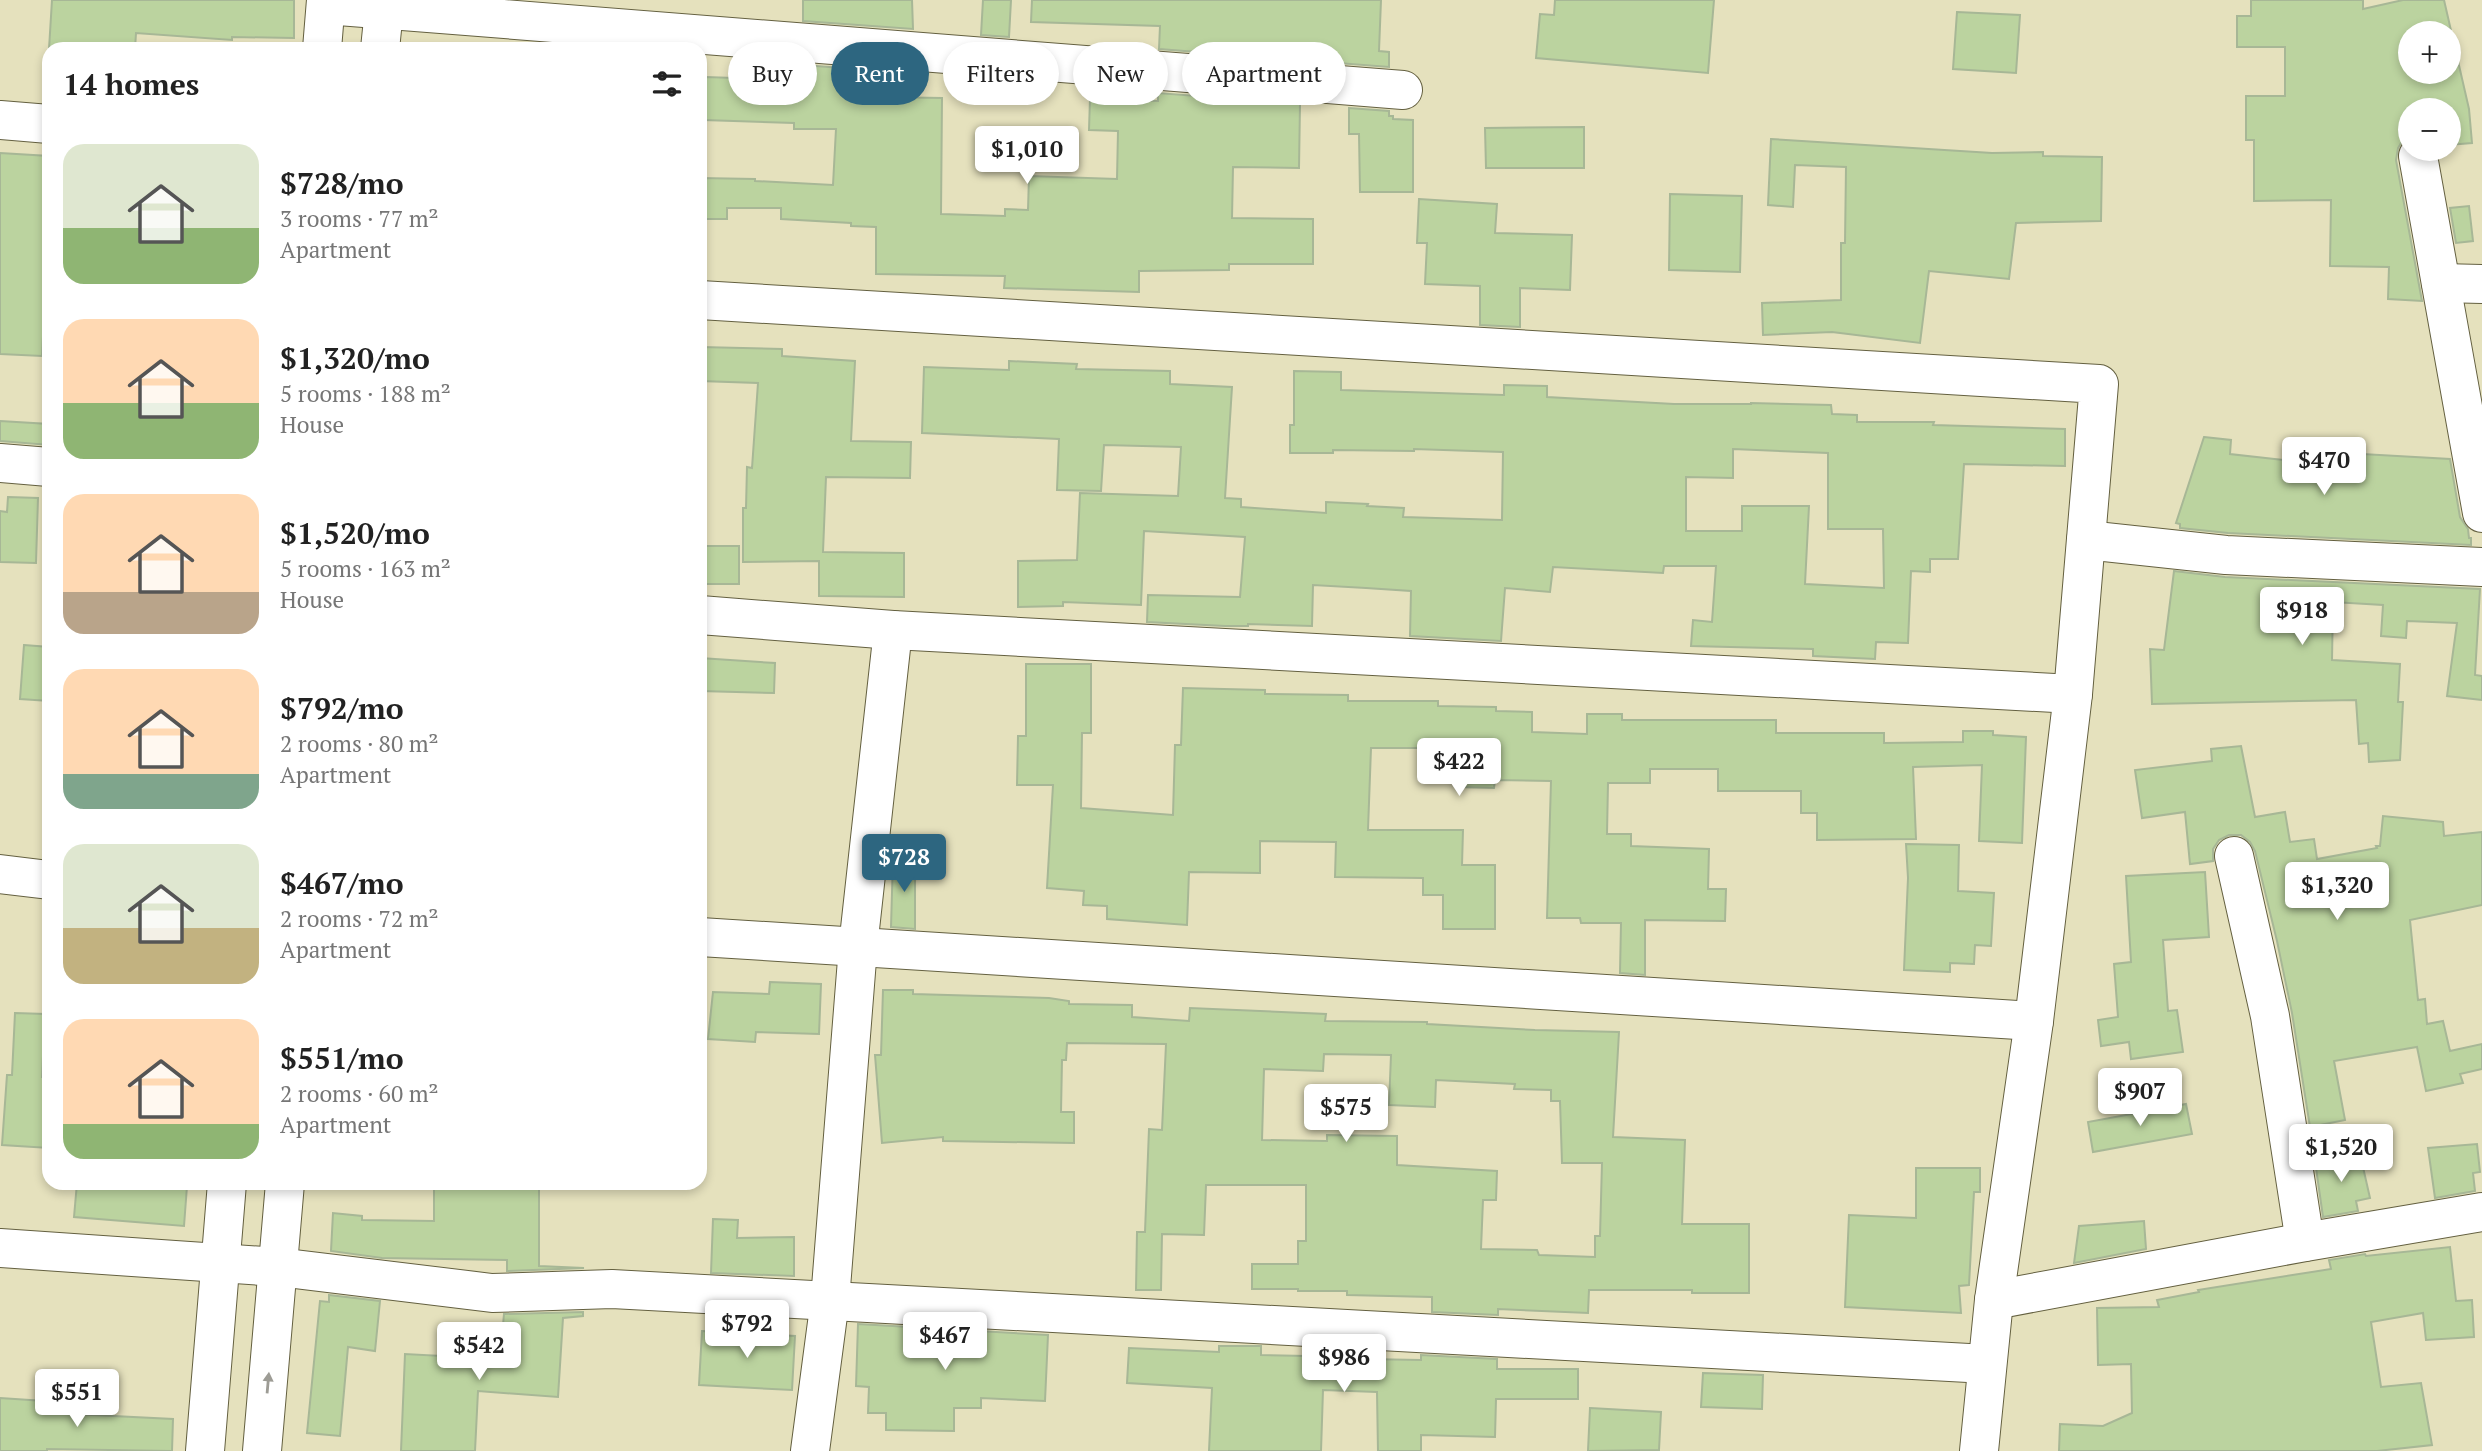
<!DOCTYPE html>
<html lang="en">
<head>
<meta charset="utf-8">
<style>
	:root { --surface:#fff; --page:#f2f2f2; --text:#222; --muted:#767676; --accent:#2d6680 }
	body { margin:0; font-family:"PT Serif",serif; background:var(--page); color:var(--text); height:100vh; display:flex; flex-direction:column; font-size:26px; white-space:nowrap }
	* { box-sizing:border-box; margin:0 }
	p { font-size:23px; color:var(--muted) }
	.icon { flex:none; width:38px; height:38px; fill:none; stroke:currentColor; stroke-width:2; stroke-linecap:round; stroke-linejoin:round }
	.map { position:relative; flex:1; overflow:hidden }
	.panel { position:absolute; left:42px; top:42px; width:665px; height:1148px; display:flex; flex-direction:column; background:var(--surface); border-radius:21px; box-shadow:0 4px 10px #0003 }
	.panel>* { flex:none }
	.top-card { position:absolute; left:728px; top:42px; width:665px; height:63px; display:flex; gap:14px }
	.controls { position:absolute; left:2398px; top:21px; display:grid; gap:14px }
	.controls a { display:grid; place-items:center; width:63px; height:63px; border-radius:50%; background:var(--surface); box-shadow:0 4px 10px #0003; font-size:35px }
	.price { position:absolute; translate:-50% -60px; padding:0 16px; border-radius:7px; background:#fff; color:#222; font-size:23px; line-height:46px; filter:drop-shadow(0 2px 4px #0008) }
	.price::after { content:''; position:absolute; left:50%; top:42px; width:21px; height:16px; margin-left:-10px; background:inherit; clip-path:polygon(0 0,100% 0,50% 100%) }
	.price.current { background:var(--accent); color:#fff }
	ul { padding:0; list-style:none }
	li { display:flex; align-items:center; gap:21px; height:175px; padding:0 21px }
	li span { display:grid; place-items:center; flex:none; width:196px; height:140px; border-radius:21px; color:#555 }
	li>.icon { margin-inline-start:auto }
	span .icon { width:84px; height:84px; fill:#fffc; stroke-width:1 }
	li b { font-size:30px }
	h2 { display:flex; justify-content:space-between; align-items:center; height:84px; padding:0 21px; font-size:30px }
	.chip { padding:0 24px; border-radius:32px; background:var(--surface); box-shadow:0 4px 10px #0003; font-size:24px; line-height:63px }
	.chip.current { background:var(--accent); color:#fff }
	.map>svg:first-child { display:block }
	.building { fill:#bbd39f; stroke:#a7b796; stroke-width:2; fill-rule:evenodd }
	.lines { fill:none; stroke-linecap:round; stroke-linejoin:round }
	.minor-casing { stroke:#646040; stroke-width:40 }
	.minor { stroke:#fff; stroke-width:38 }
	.oneway { fill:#9d9c95 }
</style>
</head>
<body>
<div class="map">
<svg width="2482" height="1451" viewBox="0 0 2482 1451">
	<rect width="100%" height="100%" fill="#e5e1bd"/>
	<!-- building -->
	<g class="building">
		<polygon points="52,0 294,0 294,38 232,37 232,40 136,33 135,49 49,49"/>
		<polygon points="803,0 912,0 913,29 803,21"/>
		<polygon points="983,0 1011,0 1009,37 981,35"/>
		<polygon points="1032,0 1381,0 1379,51 1389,52 1389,67 1159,49 1160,26 1031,22"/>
		<polygon points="1555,0 1714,0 1708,73 1536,58 1540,14 1554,15"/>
		<path d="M 2251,0 L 2363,0 L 2363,9 L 2403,0 L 2444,0 L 2469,109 L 2472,143 L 2448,145 L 2448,110 L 2410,110 L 2410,136 L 2403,140 L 2398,148 L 2396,160 L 2422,301 L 2388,299 L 2389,267 L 2330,266 L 2331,200 L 2254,201 L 2254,140 L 2246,140 L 2246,96 L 2285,96 L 2285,47 L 2237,47 L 2237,16 L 2251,16 ZM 2410,33 L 2448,33 L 2448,72 L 2410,72 Z"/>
		<polygon points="1957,12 2020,15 2016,73 1953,69"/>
		<polygon points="803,65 881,71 880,97 942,98 941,214 1005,216 1005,209 1028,210 1029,176 1117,179 1118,131 1089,130 1090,99 1158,101 1158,93 1300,104 1299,168 1233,167 1232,218 1313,219 1313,264 1229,264 1229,270 1139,271 1139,292 1004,288 1005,276 876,274 876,227 851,226 851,223 781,219 781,208 727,208 727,219 700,219 700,178 755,179 755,181 833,185 836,129 794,129 794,123 704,120 706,77 795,80 796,71 803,71"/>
		<polygon points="1349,108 1389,111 1389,116 1393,116 1393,119 1413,120 1413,192 1360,192 1359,134 1349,134"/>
		<polygon points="1584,127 1584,168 1486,168 1485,128"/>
		<polygon points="1771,139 1992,153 2043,152 2043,156 2102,157 2101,221 2016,223 2009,279 1929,271 1920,343 1832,332 1763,335 1762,303 1841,300 1841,243 1845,243 1846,167 1795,165 1793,207 1768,205"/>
		<polygon points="0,153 49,156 49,296 45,296 42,356 0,354"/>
		<polygon points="1670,194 1742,196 1740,272 1669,270"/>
		<polygon points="1419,199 1497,204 1495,233 1572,235 1570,290 1520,288 1520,327 1480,325 1480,286 1425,284 1427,243 1417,243"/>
		<polygon points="2469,206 2473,241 2456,243 2450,208"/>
		<polygon points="700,347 782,349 782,356 855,361 851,441 911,442 910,478 826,477 823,552 904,553 904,597 819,596 819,561 743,562 743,508 746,508 747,467 752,468 758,383 700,381"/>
		<path d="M 1009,361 L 1077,364 L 1076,369 L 1170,371 L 1170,384 L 1232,387 L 1225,498 L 1241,499 L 1241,507 L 1326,513 L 1326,502 L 1368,504 L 1367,506 L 1404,508 L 1403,517 L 1502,520 L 1503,452 L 1414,449 L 1414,451 L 1333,450 L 1333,453 L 1290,453 L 1290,425 L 1294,425 L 1294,371 L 1341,372 L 1341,390 L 1504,395 L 1504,385 L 1547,386 L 1547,397 L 1674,404 L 1751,404 L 1751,403 L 1831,405 L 1832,414 L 1857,415 L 1857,422 L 1934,422 L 1933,425 L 2065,429 L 2065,466 L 1964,464 L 1958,559 L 1930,559 L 1930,572 L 1911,571 L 1908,643 L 1876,642 L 1875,659 L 1813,656 L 1813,649 L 1691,646 L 1693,620 L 1712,622 L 1716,566 L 1664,566 L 1663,573 L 1553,567 L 1550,592 L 1505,588 L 1501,641 L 1410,636 L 1411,591 L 1366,588 L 1313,585 L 1312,626 L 1248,624 L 1248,626 L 1225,626 L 1147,622 L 1148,595 L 1240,597 L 1245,537 L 1144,531 L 1141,605 L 1063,602 L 1063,606 L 1018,607 L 1018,561 L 1077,560 L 1080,493 L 1178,496 L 1181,447 L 1104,445 L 1101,491 L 1057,490 L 1059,439 L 922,433 L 924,367 L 1009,370 ZM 1733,449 L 1828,453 L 1828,529 L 1883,529 L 1884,588 L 1805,584 L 1809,506 L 1742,506 L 1742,531 L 1686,531 L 1686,477 L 1733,478 Z"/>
		<polygon points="0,421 49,424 49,445 0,441"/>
		<polygon points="2204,437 2231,440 2230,454 2327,465 2327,452 2450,459 2460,517 2468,529 2469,538 2471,538 2471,545 2228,533 2180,528 2180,524 2176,523"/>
		<polygon points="8,497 38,498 36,563 0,562 0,511 7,512"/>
		<rect x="700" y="546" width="39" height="38"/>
		<polygon points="2174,571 2225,577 2480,589 2475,675 2482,676 2482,700 2447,696 2457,623 2407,621 2406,638 2381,636 2383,605 2333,602 2332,660 2400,664 2398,702 2403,702 2400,760 2369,762 2368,743 2359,744 2356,700 2152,704 2150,649 2164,650"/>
		<polygon points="24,645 49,647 49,701 20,699"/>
		<polygon points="700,658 775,663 774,693 700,691"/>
		<polygon points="1026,664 1091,664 1091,733 1082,733 1081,808 1173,815 1175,745 1181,745 1183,688 1265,690 1265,694 1348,695 1348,701 1438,701 1438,706 1496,707 1496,711 1532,712 1532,732 1587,734 1587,714 1622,714 1622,720 1776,720 1776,733 1884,733 1884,743 1963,742 1963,731 1993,731 1993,735 2026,737 2022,843 1979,841 1982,765 1913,767 1916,839 1817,840 1817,813 1801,813 1801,791 1718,791 1718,769 1650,769 1650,783 1608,783 1607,834 1631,834 1631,846 1709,849 1708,889 1726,889 1725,921 1645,920 1645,975 1620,973 1621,923 1581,923 1580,918 1547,918 1551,781 1495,780 1494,788 1455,787 1456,748 1371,748 1368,830 1463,830 1462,865 1495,865 1495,929 1443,929 1443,895 1423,895 1423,878 1335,877 1336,842 1260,841 1260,873 1189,872 1187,925 1107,919 1107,906 1083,905 1084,891 1047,888 1053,785 1017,785 1018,736 1026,736"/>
		<polygon points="2241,746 2255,817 2285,812 2290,842 2314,839 2317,859 2377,848 2376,846 2380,846 2383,816 2443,822 2444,836 2482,832 2482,905 2410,920 2418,1000 2425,999 2427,1024 2443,1021 2450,1051 2482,1044 2482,1069 2460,1074 2463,1083 2426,1091 2417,1047 2334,1061 2345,1120 2310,1127 2292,1013 2277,941 2255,851 2250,842 2241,835 2229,835 2219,840 2213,849 2213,861 2190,864 2185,812 2142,818 2135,770 2212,761 2211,749"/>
		<polygon points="1906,844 1959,845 1958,891 1994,893 1991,946 1975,945 1974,964 1950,963 1950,972 1904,970 1908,878"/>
		<polygon points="893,858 915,858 915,929 891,927"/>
		<polygon points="2205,872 2209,937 2163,940 2168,1011 2177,1010 2183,1052 2131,1059 2129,1042 2101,1046 2098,1020 2118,1017 2114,964 2131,962 2126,876"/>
		<polygon points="770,982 821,984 819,1034 756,1032 755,1042 708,1039 713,992 769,994"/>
		<path d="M 883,990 L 913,990 L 913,994 L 1049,998 L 1069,1001 L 1069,1004 L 1132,1005 L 1132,1017 L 1189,1021 L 1190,1008 L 1326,1014 L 1325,1021 L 1427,1022 L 1427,1024 L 1535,1030 L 1619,1032 L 1613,1137 L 1685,1140 L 1682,1224 L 1749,1224 L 1749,1293 L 1692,1293 L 1692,1290 L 1589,1290 L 1588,1313 L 1498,1309 L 1498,1315 L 1432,1312 L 1432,1297 L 1347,1295 L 1347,1291 L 1298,1291 L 1298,1289 L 1252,1289 L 1252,1264 L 1298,1264 L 1298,1241 L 1306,1241 L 1306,1185 L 1206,1185 L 1204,1235 L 1162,1234 L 1161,1290 L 1136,1290 L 1137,1232 L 1145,1232 L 1149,1129 L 1162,1130 L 1166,1044 L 1067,1043 L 1066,1060 L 1062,1060 L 1061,1112 L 1074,1112 L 1074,1143 L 943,1141 L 943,1137 L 882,1143 L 875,1055 L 881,1055 ZM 1324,1054 L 1391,1055 L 1389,1105 L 1435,1107 L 1436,1080 L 1515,1084 L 1514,1089 L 1551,1090 L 1551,1101 L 1560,1101 L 1562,1163 L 1602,1163 L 1600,1236 L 1595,1236 L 1595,1257 L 1539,1255 L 1537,1250 L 1481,1249 L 1483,1200 L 1496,1200 L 1497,1171 L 1397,1165 L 1397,1136 L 1327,1135 L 1327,1141 L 1262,1140 L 1264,1069 L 1323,1071 Z"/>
		<polygon points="15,1013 45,1014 42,1077 49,1077 49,1148 2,1145 7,1075 12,1075"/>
		<polygon points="2186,1104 2192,1134 2093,1152 2088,1122"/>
		<polygon points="2477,1144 2480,1172 2473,1173 2475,1191 2435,1198 2428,1148"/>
		<polygon points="2360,1154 2370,1198 2356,1201 2358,1211 2323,1217 2315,1161 2317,1160 2316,1157"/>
		<polygon points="1916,1168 1980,1168 1980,1192 1974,1192 1969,1285 1959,1286 1961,1313 1845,1307 1849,1215 1916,1218"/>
		<polygon points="77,1183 154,1183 187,1186 184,1226 74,1217"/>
		<polygon points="434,1183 539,1183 539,1266 584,1268 507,1271 507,1260 382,1258 331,1251 333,1213 362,1216 362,1220 434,1221"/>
		<polygon points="713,1219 738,1220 737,1238 794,1237 794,1276 711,1273"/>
		<polygon points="2144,1221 2146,1249 2074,1263 2079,1226"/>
		<polygon points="2450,1247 2456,1301 2472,1300 2474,1337 2426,1340 2423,1313 2371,1322 2381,1387 2421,1383 2432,1445 2377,1451 2059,1451 2060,1424 2103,1426 2132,1413 2131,1364 2098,1365 2097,1308 2159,1307 2157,1300 2199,1292 2198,1290 2331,1269 2329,1260 2365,1254 2366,1256"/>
		<polygon points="329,1295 380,1301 375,1351 348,1347 340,1436 307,1433 320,1301 329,1302"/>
		<polygon points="583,1312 583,1316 563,1318 558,1397 478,1391 475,1451 401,1451 405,1354 499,1359 501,1325 503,1325 504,1314"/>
		<polygon points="858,1324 1048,1335 1045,1401 981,1398 981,1408 954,1408 954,1431 886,1430 886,1413 868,1413 869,1387 856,1386"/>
		<polygon points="702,1331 795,1336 792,1390 699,1385"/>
		<polygon points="1219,1346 1261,1346 1261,1355 1306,1356 1306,1358 1421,1360 1421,1355 1497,1359 1497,1369 1578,1369 1578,1399 1496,1399 1495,1437 1421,1435 1421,1451 1378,1451 1377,1392 1323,1390 1321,1451 1209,1451 1212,1388 1127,1383 1129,1348 1219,1352"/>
		<polygon points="1703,1373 1763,1375 1762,1409 1701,1407"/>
		<polygon points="0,1398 74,1403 73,1414 173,1419 172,1451 47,1449 47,1451 0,1451"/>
		<polygon points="1590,1408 1661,1412 1659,1450 1588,1451"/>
	</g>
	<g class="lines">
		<defs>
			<g id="minor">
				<polyline points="326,5 1403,90"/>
				<polyline points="322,49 326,0"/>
				<polyline points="380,49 385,0"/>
				<polyline points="0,120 49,124"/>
				<polyline points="2418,156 2482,513"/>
				<polyline points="2441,283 2482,284"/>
				<polyline points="700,300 2099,384 2073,694 2034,1021 1994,1300 1979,1451"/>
				<polyline points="0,463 49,467"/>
				<polyline points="2086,540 2226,555 2482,567"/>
				<polyline points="700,615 893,630 2073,694"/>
				<polyline points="2234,856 2270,1016 2305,1242"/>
				<polyline points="0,874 49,880"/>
				<polyline points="700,937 2034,1021"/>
				<polyline points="0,1248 278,1267 492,1293 612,1289 1987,1364"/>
				<polyline points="1994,1300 2305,1242 2482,1212"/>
				<polyline points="205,1451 227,1183"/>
				<polyline points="262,1451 285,1183"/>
				<polyline points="810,1451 830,1300 858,947 893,630"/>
			</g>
		</defs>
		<!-- minor casing -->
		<use href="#minor" class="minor-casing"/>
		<!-- minor -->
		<use href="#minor" class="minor"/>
	</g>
	<!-- one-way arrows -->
	<defs><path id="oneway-solid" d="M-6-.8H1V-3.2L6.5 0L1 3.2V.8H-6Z" transform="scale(1.75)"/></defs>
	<use class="oneway" href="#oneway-solid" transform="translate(268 1383) rotate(-85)"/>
</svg>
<div class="controls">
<a>+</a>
<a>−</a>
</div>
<b class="price" style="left:1027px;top:186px">$1,010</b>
<b class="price" style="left:2324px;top:497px">$470</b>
<b class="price" style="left:2302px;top:647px">$918</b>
<b class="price" style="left:1459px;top:798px">$422</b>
<b class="price current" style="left:904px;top:894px">$728</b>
<b class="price" style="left:2337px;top:922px">$1,320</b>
<b class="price" style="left:2140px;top:1128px">$907</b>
<b class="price" style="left:1346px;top:1144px">$575</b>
<b class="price" style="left:2341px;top:1184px">$1,520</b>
<b class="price" style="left:747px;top:1360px">$792</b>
<b class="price" style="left:945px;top:1372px">$467</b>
<b class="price" style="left:479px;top:1382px">$542</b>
<b class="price" style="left:1344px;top:1394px">$986</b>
<b class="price" style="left:77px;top:1429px">$551</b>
<div class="top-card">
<a class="chip">Buy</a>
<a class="chip current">Rent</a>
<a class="chip">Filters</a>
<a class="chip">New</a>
<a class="chip">Apartment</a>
</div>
<section class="panel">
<h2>14 homes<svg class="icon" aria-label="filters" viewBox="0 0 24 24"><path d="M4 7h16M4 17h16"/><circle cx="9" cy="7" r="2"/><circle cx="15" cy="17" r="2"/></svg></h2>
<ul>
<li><span style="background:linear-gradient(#dfe7d0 60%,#8fb573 0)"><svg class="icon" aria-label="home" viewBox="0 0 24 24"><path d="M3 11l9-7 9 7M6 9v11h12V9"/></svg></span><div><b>$728/mo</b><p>3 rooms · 77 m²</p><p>Apartment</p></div></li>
<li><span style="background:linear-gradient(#ffd9b3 60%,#8fb573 0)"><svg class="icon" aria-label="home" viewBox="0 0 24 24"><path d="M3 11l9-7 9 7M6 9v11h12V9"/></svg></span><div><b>$1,320/mo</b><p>5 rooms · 188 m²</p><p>House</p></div></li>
<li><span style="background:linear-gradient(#ffd9b3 70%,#b9a48a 0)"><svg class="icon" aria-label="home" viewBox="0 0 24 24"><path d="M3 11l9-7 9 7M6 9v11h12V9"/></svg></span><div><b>$1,520/mo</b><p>5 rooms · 163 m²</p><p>House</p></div></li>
<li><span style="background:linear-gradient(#ffd9b3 75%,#7fa58c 0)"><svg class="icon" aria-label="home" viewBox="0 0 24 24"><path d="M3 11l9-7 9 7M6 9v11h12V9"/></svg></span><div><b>$792/mo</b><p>2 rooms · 80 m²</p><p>Apartment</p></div></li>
<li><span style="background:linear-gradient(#dfe7d0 60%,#c2b280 0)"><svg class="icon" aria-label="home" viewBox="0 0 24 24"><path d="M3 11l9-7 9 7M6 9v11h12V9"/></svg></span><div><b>$467/mo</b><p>2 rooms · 72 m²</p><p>Apartment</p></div></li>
<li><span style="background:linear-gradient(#ffd9b3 75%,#8fb573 0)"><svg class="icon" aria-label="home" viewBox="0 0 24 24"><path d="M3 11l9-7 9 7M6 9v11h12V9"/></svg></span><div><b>$551/mo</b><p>2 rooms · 60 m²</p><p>Apartment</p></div></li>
</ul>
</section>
</div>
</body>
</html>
